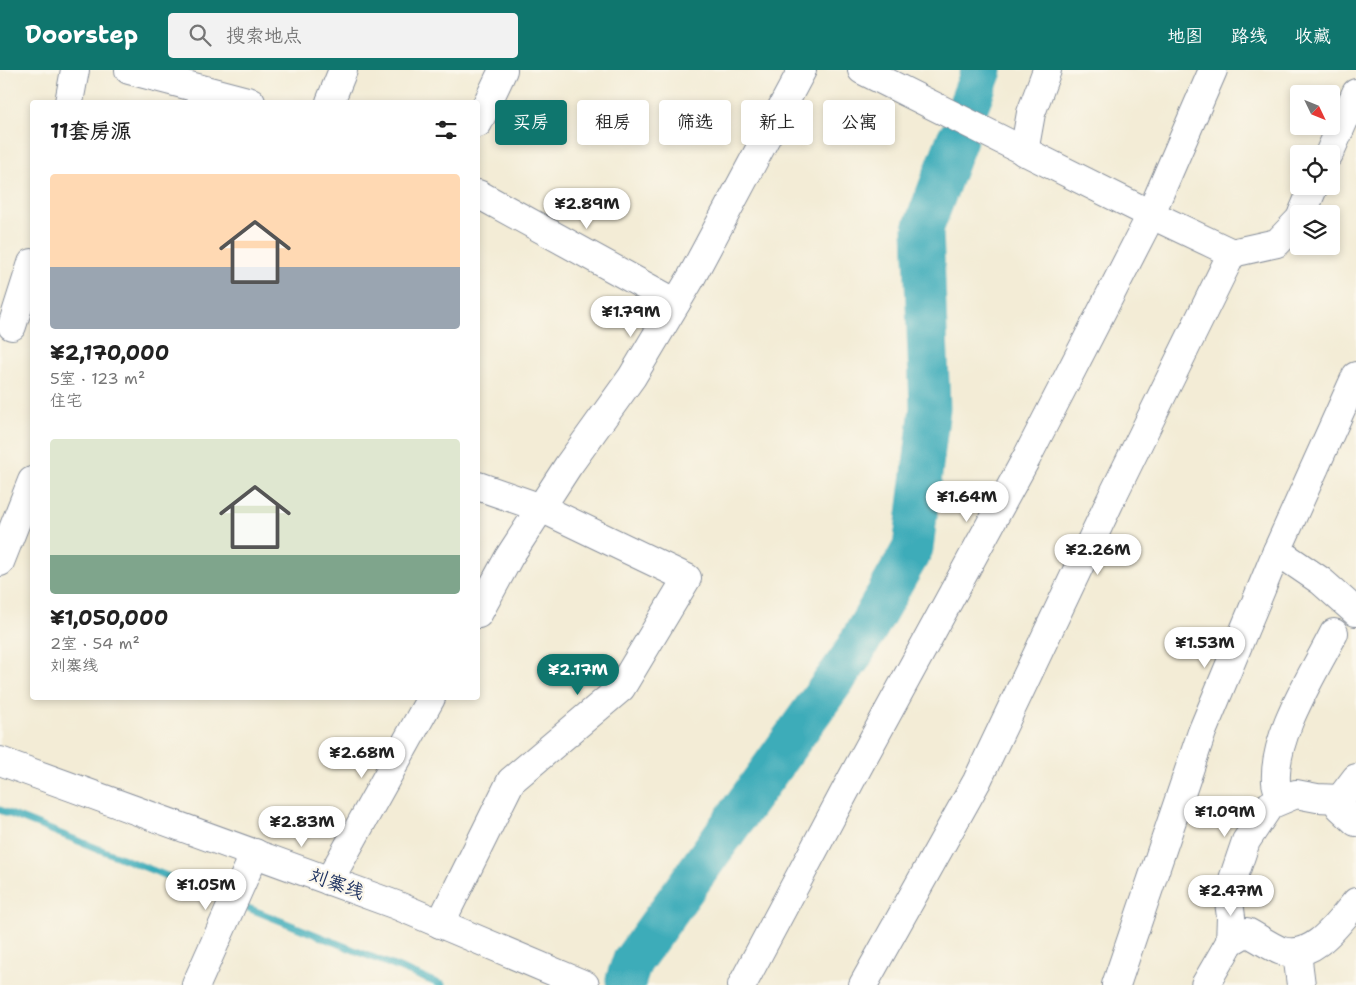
<!DOCTYPE html>
<html lang="zh">
<head>
<meta charset="utf-8">
<style>
	:root { --surface:#fff; --page:#f2f2f2; --text:#222; --muted:#767676; --accent:#0f766e }
	body { margin:0; font-family:"Shantell Sans","LXGW WenKai TC",sans-serif; background:var(--page); color:var(--text); height:100vh; display:flex; flex-direction:column; font-size:19px; white-space:nowrap }
	* { box-sizing:border-box; margin:0 }
	p { font-size:16px; color:var(--muted) }
	.icon { flex:none; width:28px; height:28px; fill:none; stroke:currentColor; stroke-width:2; stroke-linecap:round; stroke-linejoin:round }
	.map { position:relative; flex:1; overflow:hidden }
	.sheet { position:absolute; left:30px; top:30px; width:450px; height:600px; display:flex; flex-direction:column; background:var(--surface); border-radius:5px; box-shadow:0 2px 8px #0003 }
	.sheet>* { flex:none }
	.hud { position:absolute; left:495px; top:30px; width:475px; height:45px; display:flex; gap:10px }
	.needle { width:32px; rotate:133deg }
	.buttons { position:absolute; left:1290px; top:15px; display:grid; gap:10px }
	.buttons a { display:grid; place-items:center; width:50px; height:50px; border-radius:5px; background:var(--surface); box-shadow:0 2px 8px #0003; font-size:25px }
	.price { position:absolute; translate:-50% -42px; padding:0 11px; border-radius:18px; background:#fff; color:#222; font-size:16px; line-height:32px; filter:drop-shadow(0 1px 2px #0008) }
	.price::after { content:''; position:absolute; left:50%; top:30px; width:15px; height:11px; margin-left:-8px; background:inherit; clip-path:polygon(0 0,100% 0,50% 100%) }
	.price.current { background:var(--accent); color:#fff }
	ul { padding:0; list-style:none }
	li { display:grid; align-content:center; gap:10px; height:265px; padding:0 20px }
	li span { display:grid; place-items:center; height:155px; border-radius:5px; color:#555 }
	li>.icon { margin-inline-start:auto }
	span .icon { width:90px; height:90px; fill:#fffc; stroke-width:1 }
	li b { font-size:21px }
	h2 { display:flex; justify-content:space-between; align-items:center; height:60px; padding:0 20px; font-size:21px }
	.chip { padding:0 18px; border-radius:5px; background:var(--surface); box-shadow:0 2px 8px #0003; font-size:18px; line-height:45px }
	.chip.current { background:var(--accent); color:#fff }
	header { display:flex; align-items:center; gap:30px; box-sizing:border-box; height:70px; padding:0 25px; background:var(--accent); color:#fff }
	header strong { font-size:24px }
	nav { display:flex; gap:28px; margin-inline-start:auto; font-size:18px }
	.search { width:350px; height:45px; background:var(--page); display:flex; align-items:center; gap:12px; box-sizing:border-box; padding:0 18px; border-radius:5px; color:var(--muted); font-size:19px }
	.map>svg:first-child { display:block }
	.lines { fill:none; stroke-linecap:round; stroke-linejoin:round }
	.stream { stroke:#3dacb9; stroke-width:7 }
	.river { stroke:#3dacb9; stroke-width:41 }
	.minor-casing { stroke:#878e9a; stroke-width:30 }
	.minor { stroke:#fff; stroke-width:28 }
	.labels { text-anchor:middle; stroke-width:4.5; stroke-linejoin:round; paint-order:stroke }
	.street-label { font-size:19px; fill:#1b2f5e; stroke:#fbf7ec }
</style>
</head>
<body>
<header>
<strong>Doorstep</strong>
<div class="search"><svg class="icon" aria-label="search" viewBox="0 0 24 24"><circle cx="10" cy="10" r="6"/><path d="M15 15l6 6"/></svg>搜索地点</div>
<nav><a>地图</a><a>路线</a><a>收藏</a></nav>
</header>
<div class="map">
<svg width="1356" height="915" viewBox="0 0 1356 915">
	<rect width="100%" height="100%" fill="#fbf7ec"/>
	<filter id="ink" filterUnits="userSpaceOnUse"><feTurbulence type="fractalNoise" baseFrequency=".02" numOctaves="2"/><feDisplacementMap in="SourceGraphic" scale="10" xChannelSelector="R" yChannelSelector="G"/><feConvolveMatrix kernelMatrix="1 2 1 2 8 2 1 2 1" color-interpolation-filters="sRGB"/></filter>
	<filter id="wash" filterUnits="userSpaceOnUse"><feTurbulence type="fractalNoise" baseFrequency=".0096" numOctaves="4" result="noise"/><feDisplacementMap in="SourceGraphic" scale="20" xChannelSelector="R" yChannelSelector="G"/><feGaussianBlur stdDeviation="1.12" result="paint"/><feColorMatrix in="noise" values="0 0 0 0 0 0 0 0 0 0 0 0 0 0 0 0 0 1.4 0 .05"/><feComposite in="paint" operator="in"/></filter>
	<g filter="url(#wash)">
		<rect width="100%" height="100%" fill="#f3ecd6"/>
		<g class="lines">
			<!-- stream -->
			<g class="stream">
				<polyline points="0,740 228,830"/>
				<polyline points="238,834 442,915"/>
			</g>
			<!-- river -->
			<g class="river">
				<polyline points="969,34 982,0"/>
				<polyline points="626,910 632,892 851,587 913,478 930,338 923,159 957,69"/>
			</g>
		</g>
	</g>
	<g filter="url(#ink)">
		<g class="lines">
			<defs>
				<g id="minor">
					<polyline points="129,0 251,32"/>
					<polyline points="862,0 1150,144 1232,183 1113,425 977,711 863,915"/>
					<polyline points="69,32 75,0"/>
					<polyline points="330,32 343,0"/>
					<polyline points="478,53 503,0"/>
					<polyline points="1024,82 1031,43 1047,0"/>
					<polyline points="1329,84 1356,23"/>
					<polyline points="478,124 676,233"/>
					<polyline points="1302,144 1314,116"/>
					<polyline points="1232,183 1277,173 1299,150"/>
					<polyline points="12,256 32,193"/>
					<polyline points="1277,481 1321,511 1356,542"/>
					<polyline points="0,492 32,411"/>
					<polyline points="478,544 509,487 568,396 632,307 691,208 802,0"/>
					<polyline points="0,691 396,835 585,915"/>
					<polyline points="1356,708 1340,729 1340,737 1356,752"/>
					<path d="M 1283,729 C 1281,724 1276,718 1276,712 C 1273,665 1313,605 1334,563"/>
					<polyline points="329,811 431,628"/>
					<polyline points="440,854 511,711 621,618 687,508 541,438 478,416"/>
					<polyline points="1297,883 1301,915"/>
					<path d="M 1223,885 L 1230,872 L 1247,862 C 1257,867 1272,878 1282,881 C 1314,890 1338,853 1356,832"/>
					<polyline points="196,915 255,783"/>
					<polyline points="742,915 851,710 1027,387 1145,157 1213,0"/>
					<polyline points="1116,915 1202,662 1277,481 1356,306"/>
					<polyline points="1205,915 1230,872 1231,847 1228,824 1246,771 1270,735 1296,724 1317,728 1340,729"/>
				</g>
			</defs>
			<!-- minor casing -->
			<use href="#minor" class="minor-casing"/>
			<!-- minor -->
			<use href="#minor" class="minor"/>
		</g>
	</g>
	<g class="labels">
		<!-- street labels -->
		<g class="street-label">
			<text transform="translate(337 813) rotate(20)" y="7">刘寨线</text>
		</g>
	</g>
</svg>
<div class="buttons">
<a><svg class="needle" viewBox="-14 -14 28 28"><path d="M0-13l5 13h-10z" fill="#e53935"/><path d="M0 13l5-13h-10z" fill="#767676"/></svg></a>
<a><svg class="icon" aria-label="locate" viewBox="0 0 24 24"><circle cx="12" cy="12" r="6"/><path d="M12 2v4M12 18v4M2 12h4M18 12h4"/></svg></a>
<a><svg class="icon" aria-label="layers" viewBox="0 0 24 24"><path d="M12 4l9 5-9 5-9-5zM3 14l9 5 9-5"/></svg></a>
</div>
<b class="price" style="left:587px;top:160px">¥2.89M</b>
<b class="price" style="left:631px;top:268px">¥1.79M</b>
<b class="price" style="left:967px;top:453px">¥1.64M</b>
<b class="price" style="left:1098px;top:506px">¥2.26M</b>
<b class="price" style="left:1205px;top:599px">¥1.53M</b>
<b class="price current" style="left:578px;top:626px">¥2.17M</b>
<b class="price" style="left:362px;top:709px">¥2.68M</b>
<b class="price" style="left:1225px;top:768px">¥1.09M</b>
<b class="price" style="left:302px;top:778px">¥2.83M</b>
<b class="price" style="left:206px;top:841px">¥1.05M</b>
<b class="price" style="left:1231px;top:847px">¥2.47M</b>
<div class="hud">
<a class="chip current">买房</a>
<a class="chip">租房</a>
<a class="chip">筛选</a>
<a class="chip">新上</a>
<a class="chip">公寓</a>
</div>
<section class="sheet">
<h2>11套房源<svg class="icon" aria-label="filters" viewBox="0 0 24 24"><path d="M4 7h16M4 17h16"/><circle cx="9" cy="7" r="2"/><circle cx="15" cy="17" r="2"/></svg></h2>
<ul>
<li><span style="background:linear-gradient(#ffd9b3 60%,#9aa5b1 0)"><svg class="icon" aria-label="home" viewBox="0 0 24 24"><path d="M3 11l9-7 9 7M6 9v11h12V9"/></svg></span><div><b>¥2,170,000</b><p>5室 · 123 m²</p><p>住宅</p></div></li>
<li><span style="background:linear-gradient(#dfe7d0 75%,#7fa58c 0)"><svg class="icon" aria-label="home" viewBox="0 0 24 24"><path d="M3 11l9-7 9 7M6 9v11h12V9"/></svg></span><div><b>¥1,050,000</b><p>2室 · 54 m²</p><p>刘寨线</p></div></li>
</ul>
</section>
</div>
</body>
</html>
